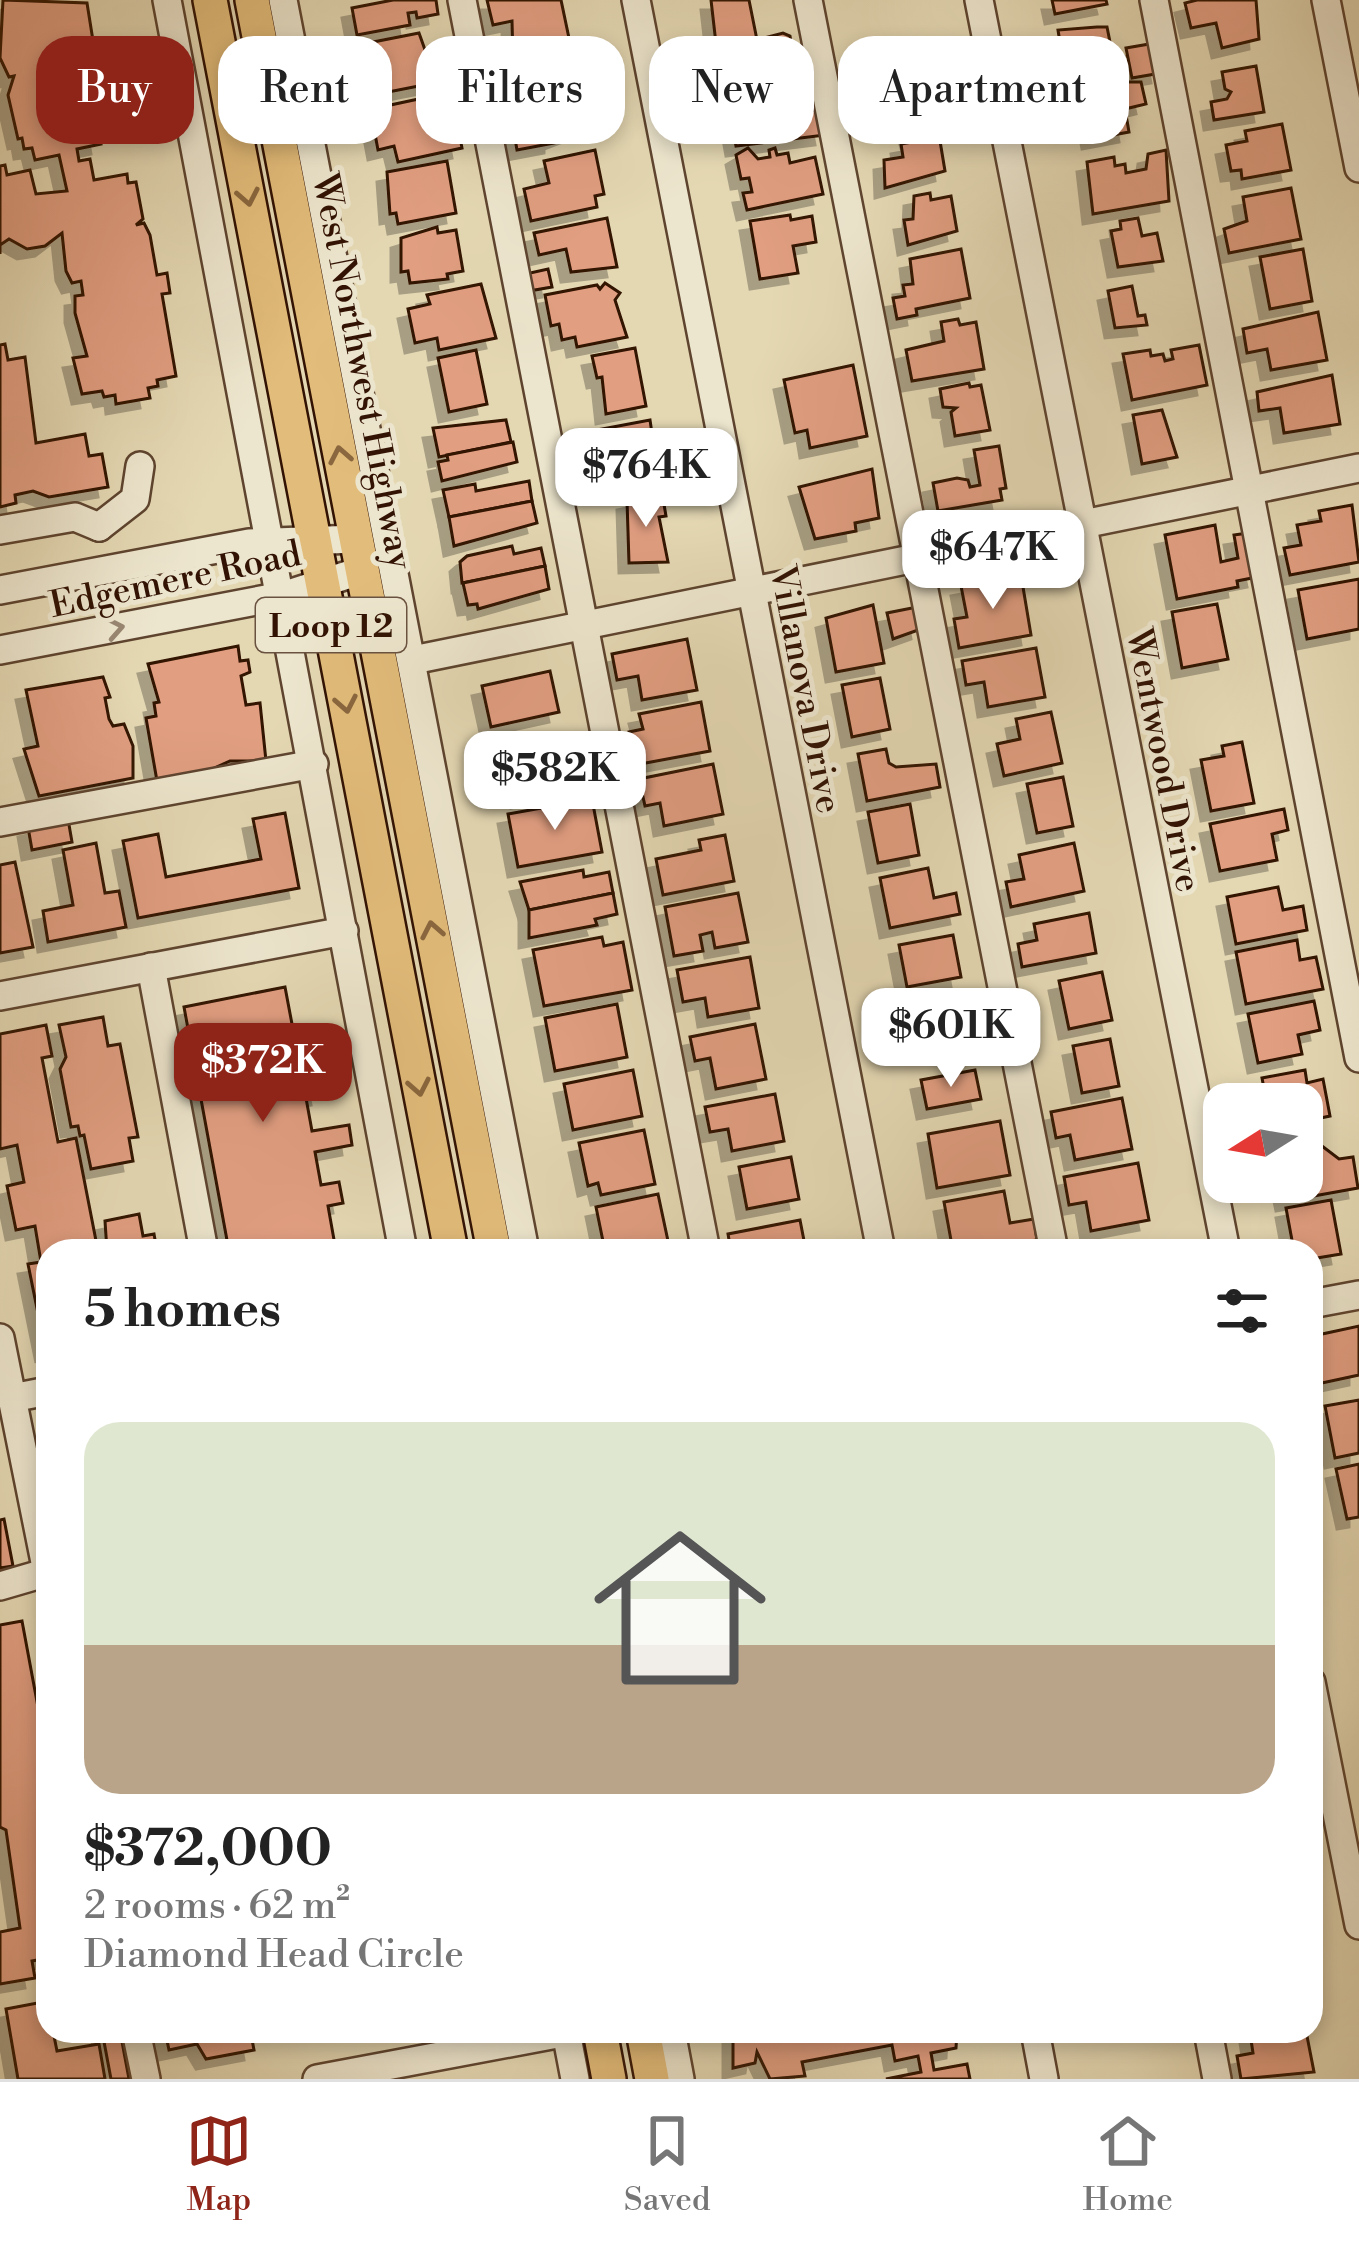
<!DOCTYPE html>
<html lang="en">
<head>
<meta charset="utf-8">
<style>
	:root { --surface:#fff; --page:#f2f2f2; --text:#222; --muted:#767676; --line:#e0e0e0; --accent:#8f2418 }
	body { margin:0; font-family:"Libre Bodoni",serif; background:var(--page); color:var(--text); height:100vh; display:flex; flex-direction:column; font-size:45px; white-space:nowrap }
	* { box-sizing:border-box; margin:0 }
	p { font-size:39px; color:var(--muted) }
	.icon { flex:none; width:66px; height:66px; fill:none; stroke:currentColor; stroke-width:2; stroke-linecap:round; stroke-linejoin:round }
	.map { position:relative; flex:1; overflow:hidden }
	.sheet { position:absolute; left:36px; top:1239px; width:1287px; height:804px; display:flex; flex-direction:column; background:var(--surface); border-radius:36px; box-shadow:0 6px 18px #0003 }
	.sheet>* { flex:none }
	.top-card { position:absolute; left:36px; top:36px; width:1287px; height:108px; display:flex; gap:24px }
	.needle { width:78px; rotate:259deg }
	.buttons { position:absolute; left:1203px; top:1083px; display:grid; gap:24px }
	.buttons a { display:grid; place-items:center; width:120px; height:120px; border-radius:24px; background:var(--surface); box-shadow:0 6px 18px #0003; font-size:60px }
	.price { position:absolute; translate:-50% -102px; padding:0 27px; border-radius:24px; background:#fff; color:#222; font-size:39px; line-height:78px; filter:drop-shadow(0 3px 6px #0008) }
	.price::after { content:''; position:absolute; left:50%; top:72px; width:36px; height:27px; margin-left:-18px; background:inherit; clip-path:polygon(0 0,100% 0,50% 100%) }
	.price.current { background:var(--accent); color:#fff }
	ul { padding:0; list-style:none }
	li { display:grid; align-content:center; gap:24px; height:636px; padding:0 48px }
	li span { display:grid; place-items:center; height:372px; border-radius:36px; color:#555 }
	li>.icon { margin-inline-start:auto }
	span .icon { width:216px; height:216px; fill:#fffc; stroke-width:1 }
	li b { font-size:51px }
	h2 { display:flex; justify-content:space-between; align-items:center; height:144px; padding:0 48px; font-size:51px }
	.tag { padding:0 42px; border-radius:36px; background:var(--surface); box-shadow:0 6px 18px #0003; font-size:42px; line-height:108px }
	.tag.current { background:var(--accent); color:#fff }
	.tabs { display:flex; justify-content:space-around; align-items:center; height:168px; border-top:3px solid var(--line); background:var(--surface); font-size:33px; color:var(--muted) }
	.tabs a { display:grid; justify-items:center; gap:6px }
	.tabs .current { color:var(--accent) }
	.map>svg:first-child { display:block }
	.building { fill:#e19e81; stroke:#321203; stroke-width:3; filter:url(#shadow) }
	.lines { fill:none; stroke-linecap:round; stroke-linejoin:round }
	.minor-casing { stroke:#5e442f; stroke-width:32 }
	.major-casing { stroke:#321203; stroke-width:38 }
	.minor { stroke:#ede6ce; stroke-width:27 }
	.major { stroke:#e2bc7a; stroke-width:33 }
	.oneway { stroke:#8a673e }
	.oneway2 { stroke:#998773 }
	.labels { text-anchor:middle; stroke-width:10; stroke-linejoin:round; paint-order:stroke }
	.shield { fill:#ede6ce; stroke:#6a5240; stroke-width:3 }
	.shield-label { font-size:33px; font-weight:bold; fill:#321203 }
	.street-label { font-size:36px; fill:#321203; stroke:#ede6ce }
</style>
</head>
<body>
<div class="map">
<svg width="1359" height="2079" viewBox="0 0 1359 2079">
	<defs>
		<filter id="shadow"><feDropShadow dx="-10" dy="10" stdDeviation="0" flood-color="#0004"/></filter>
	</defs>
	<rect width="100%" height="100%" fill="#e4d8b3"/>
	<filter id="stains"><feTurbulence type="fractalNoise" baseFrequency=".00167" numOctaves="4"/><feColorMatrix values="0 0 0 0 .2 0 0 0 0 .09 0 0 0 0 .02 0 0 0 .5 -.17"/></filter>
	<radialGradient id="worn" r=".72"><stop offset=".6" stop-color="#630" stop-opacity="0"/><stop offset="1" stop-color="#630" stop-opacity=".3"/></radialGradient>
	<!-- building -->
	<g class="building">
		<polygon points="3,0 87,3 94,47 89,58 101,75 109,131 99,133 101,144 77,149 79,161 90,159 94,180 127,174 128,183 136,182 143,219 136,225 144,223 150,235 157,275 167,273 170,293 162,294 176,376 157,380 158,386 148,388 150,398 116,404 115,395 104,397 102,391 82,394 73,358 87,356 75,313 75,296 83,295 81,281 72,283 66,271 62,233 45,246 27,249 9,239 0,245 0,254 0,166 5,165 7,175 30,170 36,194 67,191 59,155 35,160 32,148 24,149 22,138 18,139 8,95 14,76 9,77 0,58"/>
		<polygon points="393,0 436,0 438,14 417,18 416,12 408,13 410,25 357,35 352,8"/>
		<polygon points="487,0 561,0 570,43 550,49 551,55 513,59 512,21 493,25"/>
		<polygon points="711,0 749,0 757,40 783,33 790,36 793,54 719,70"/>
		<polygon points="1052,0 1106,0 1107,4 1055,14"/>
		<polygon points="1197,0 1256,0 1259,39 1222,48 1216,23 1191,28 1185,3"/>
		<polygon points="1097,27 1107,27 1113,57 1094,60 1096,68 1065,73 1058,30"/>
		<polygon points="419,33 429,61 435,60 434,83 368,96 365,59 361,60 358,45"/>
		<polygon points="1155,43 1161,73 1132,78 1126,48"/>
		<polygon points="1256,66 1264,112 1214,120 1211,102 1227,99 1231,92 1225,89 1222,72"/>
		<polygon points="893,68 897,91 910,89 914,113 865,117 860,92 882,88 880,71"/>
		<polygon points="572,71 578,76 583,128 554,139 554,143 517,150 513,127 533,124 521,81"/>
		<polygon points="1123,82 1141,82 1146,104 1125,109 1129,132 1092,139 1090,128 1080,131 1073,93"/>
		<polygon points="451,92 462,148 398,162 394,146 378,150 372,118 388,115 386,106"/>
		<polygon points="752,97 753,105 764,103 767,119 789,121 788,115 820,109 825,135 736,146 728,102"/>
		<polygon points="1282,124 1291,170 1242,179 1241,170 1231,171 1226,145 1247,141 1245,131"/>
		<polygon points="931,127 932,137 939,135 945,171 885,188 884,160 903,157 901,144 912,142 909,131"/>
		<polygon points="748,148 758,159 770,157 769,150 775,148 777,155 788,153 790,163 815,157 823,194 747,210 743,193 752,192 749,178 741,179 736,155"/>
		<polygon points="595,150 604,194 595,196 597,207 531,221 524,189 549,183 544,161"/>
		<polygon points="1166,150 1169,201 1093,214 1087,162 1114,157 1115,166 1125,164 1126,173 1146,169 1148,154"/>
		<polygon points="447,161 456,213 398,224 396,213 390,214 387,172"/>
		<polygon points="1291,188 1301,239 1229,253 1224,229 1247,221 1243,197"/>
		<polygon points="930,193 931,200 951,196 957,231 908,245 904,220 913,219 914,196"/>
		<polygon points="790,215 791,220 812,216 816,242 793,246 798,273 760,279 750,221"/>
		<polygon points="607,218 617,267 571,272 566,249 539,255 534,233"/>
		<polygon points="1138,218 1142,236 1157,233 1163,261 1118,267 1111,231 1121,229 1120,221"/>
		<polygon points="437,227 438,233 456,230 463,271 447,274 448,279 410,283 408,271 401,272 401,238"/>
		<polygon points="961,249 970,298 916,309 917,315 897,319 893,298 905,296 903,285 913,284 910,259"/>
		<polygon points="1303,249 1312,301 1270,309 1260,257"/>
		<polygon points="548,269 552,287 529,291 521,275"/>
		<polygon points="605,283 620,293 615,300 627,337 577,347 575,337 562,340 559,324 551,326 545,295 597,285 600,289"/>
		<polygon points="481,284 496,338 439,350 437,338 415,343 408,309 430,304 427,295"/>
		<polygon points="1132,286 1138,316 1145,315 1147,325 1115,328 1108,291"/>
		<polygon points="1318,312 1327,360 1271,370 1267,349 1247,353 1243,329"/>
		<polygon points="958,319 960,325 976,322 984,369 912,381 906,350 944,341 941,322"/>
		<polygon points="5,344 8,360 25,357 36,443 85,434 89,456 102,454 108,487 49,497 33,491 15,495 16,503 0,507 0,345"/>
		<polygon points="1199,345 1207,385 1132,400 1123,354 1150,350 1151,356 1163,354 1165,361 1173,359 1171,350"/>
		<polygon points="635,348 646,406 606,414 602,377 597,378 592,356"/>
		<polygon points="476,350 487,404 449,412 438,358"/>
		<polygon points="853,365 867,436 810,448 807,430 795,433 784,380"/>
		<polygon points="1332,375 1340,424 1284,433 1280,408 1259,411 1257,392"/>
		<polygon points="969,383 970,387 981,385 990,430 955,436 951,412 956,408 943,407 940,389"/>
		<polygon points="1162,410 1177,457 1142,464 1133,415"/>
		<polygon points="506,420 511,442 439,457 433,428"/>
		<polygon points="650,420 659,481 603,492 597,430"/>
		<polygon points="590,441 596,474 567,480 561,447"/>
		<polygon points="513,442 517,462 442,481 438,462 448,460 447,455"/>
		<polygon points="999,446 1006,488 1000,489 1002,500 938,511 933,483 957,478 968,480 970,487 980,485 974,450"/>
		<polygon points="872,469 879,518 855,523 856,531 815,539 799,487"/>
		<polygon points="529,481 532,501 449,517 443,490 475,484 476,491"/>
		<polygon points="662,493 666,516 659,517 668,562 629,563 627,500"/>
		<polygon points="532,501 537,523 454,546 449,517"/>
		<polygon points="1352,505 1359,562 1290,575 1284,548 1301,545 1297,525 1321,521 1319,511"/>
		<polygon points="1215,525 1221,562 1238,558 1234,535 1248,533 1257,577 1237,581 1238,587 1177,599 1165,535"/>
		<polygon points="512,546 514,554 541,548 545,566 462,583 460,562 467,556"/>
		<polygon points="545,566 549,589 478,609 477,604 468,605 463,583"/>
		<polygon points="1021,575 1031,635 959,648 954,619 967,617 961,586"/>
		<polygon points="1359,579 1359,629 1307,639 1298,590"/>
		<polygon points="1217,604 1228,659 1182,668 1172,612"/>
		<polygon points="873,605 884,663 836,672 826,618"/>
		<polygon points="917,607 921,629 893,639 887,613"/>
		<polygon points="687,639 697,690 642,700 638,676 617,680 612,654"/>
		<polygon points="238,646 240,661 248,660 250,672 241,676 246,705 260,703 266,761 230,761 201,774 157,781 146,718 156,716 154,703 159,702 148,664"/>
		<polygon points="1036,648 1045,697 988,707 984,682 966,685 962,661"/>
		<polygon points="550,671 559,712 491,727 482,686"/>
		<polygon points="103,677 110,697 105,698 109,719 113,726 124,724 133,746 133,778 39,796 24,749 38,746 26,690"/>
		<polygon points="880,678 890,729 852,737 842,685"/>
		<polygon points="701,702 710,751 635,765 629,732 643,729 639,714"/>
		<polygon points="1051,712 1062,763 1004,776 997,744 1020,739 1016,719"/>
		<polygon points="572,734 582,786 521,798 520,790 501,794 493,749"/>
		<polygon points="1242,742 1254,803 1211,811 1201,760 1224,756 1222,746"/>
		<polygon points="886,749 889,763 896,767 936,764 940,787 867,801 858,754"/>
		<polygon points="713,764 723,814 664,826 660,803 645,806 639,779"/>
		<polygon points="1063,777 1073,826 1037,833 1027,784"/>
		<polygon points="592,799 602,852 518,867 508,814"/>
		<polygon points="910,804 919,855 878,863 868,812"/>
		<polygon points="1284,809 1288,830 1272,834 1277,860 1220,871 1210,824"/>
		<polygon points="285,813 299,888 138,918 123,841 158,834 166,877 261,859 253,819"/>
		<polygon points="68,819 72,842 32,850 28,827"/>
		<polygon points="725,835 734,881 663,895 656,859 701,850 699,840"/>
		<polygon points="96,843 105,893 119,891 126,927 48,942 43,911 73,905 63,850"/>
		<polygon points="1074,843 1084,891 1011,907 1006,882 1024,879 1019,855"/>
		<polygon points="15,862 33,947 0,953 0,865"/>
		<polygon points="928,868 934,898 956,893 960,914 890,928 880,878"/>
		<polygon points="583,870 584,877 609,872 613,893 529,910 520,882"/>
		<polygon points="1278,887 1283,910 1303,906 1307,930 1236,944 1227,897"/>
		<polygon points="613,893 617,914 595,919 597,925 529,938 529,910"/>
		<polygon points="738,893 748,942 715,948 712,932 700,935 703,951 674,956 665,907"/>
		<polygon points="1089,913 1096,953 1022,967 1018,944 1037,940 1034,924"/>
		<polygon points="953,935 961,977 907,987 899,945"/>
		<polygon points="602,937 604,946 623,942 632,990 544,1006 533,950"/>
		<polygon points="1297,940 1300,960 1316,957 1323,989 1246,1004 1236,952"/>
		<polygon points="750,957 759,1008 708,1017 705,998 683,1002 677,970"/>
		<polygon points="1102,972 1112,1020 1069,1029 1059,981"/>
		<polygon points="285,987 302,1077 317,1074 321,1095 306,1098 312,1131 349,1125 352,1145 315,1152 321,1185 339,1182 343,1203 328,1206 336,1251 229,1251 184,1007"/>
		<polygon points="945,996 954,1042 911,1051 902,1004"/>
		<polygon points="1314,1001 1320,1030 1298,1035 1302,1054 1258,1063 1248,1014"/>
		<polygon points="617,1004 627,1057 555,1071 545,1018"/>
		<polygon points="103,1017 108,1046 120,1044 138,1137 129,1138 133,1161 91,1169 84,1135 80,1136 78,1126 71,1127 60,1069 66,1057 59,1025"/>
		<polygon points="755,1024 766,1079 716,1089 710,1058 695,1061 690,1037"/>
		<polygon points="46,1025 52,1056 42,1058 58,1142 76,1138 98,1251 48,1251 46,1353 28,1264 41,1262 35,1226 16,1230 7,1186 24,1182 17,1145 0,1149 0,1034"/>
		<polygon points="1110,1039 1119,1086 1082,1093 1073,1046"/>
		<polygon points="633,1070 642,1116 573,1130 564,1084"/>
		<polygon points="975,1070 981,1099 927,1109 921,1080"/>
		<polygon points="1305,1070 1307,1083 1323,1079 1330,1116 1302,1122 1302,1104 1267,1104 1262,1078"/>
		<polygon points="775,1094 784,1141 732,1151 728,1129 710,1132 705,1107"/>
		<polygon points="1122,1098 1132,1149 1075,1160 1070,1135 1056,1138 1051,1112"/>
		<polygon points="1000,1121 1010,1175 937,1188 928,1134"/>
		<polygon points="644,1130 655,1184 601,1195 598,1183 588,1186 579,1143"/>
		<polygon points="1318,1143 1339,1159 1353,1157 1358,1188 1286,1201 1282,1182 1302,1182 1302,1146"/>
		<polygon points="791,1157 799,1199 747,1209 739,1167"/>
		<polygon points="1138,1163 1149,1220 1091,1231 1086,1202 1069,1205 1064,1177"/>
		<polygon points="1004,1191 1010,1223 1034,1219 1037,1240 953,1251 944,1202"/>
		<polygon points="658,1194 668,1241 605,1251 596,1207"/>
		<polygon points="1331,1200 1341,1254 1311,1259 1311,1251 1294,1251 1286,1208"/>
		<polygon points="139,1214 143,1236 154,1234 157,1251 107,1251 105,1221"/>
		<polygon points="800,1220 806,1251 731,1251 728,1234"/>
		<polygon points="1359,1326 1359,1375 1322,1383 1313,1336"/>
		<polygon points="1359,1400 1359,1453 1335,1458 1325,1406"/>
		<polygon points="1359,1464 1359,1517 1347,1519 1336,1469"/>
		<polygon points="4,1519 13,1566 0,1568 0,1520"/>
		<polygon points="22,1621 48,1761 48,1958 32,1961 35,1978 0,1984 0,1932 20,1928 6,1830 0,1827 0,1625"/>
		<polygon points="48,2001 48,2031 53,2031 57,2051 99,2044 105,2079 18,2079 6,2009"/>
		<polygon points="102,2031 120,2031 129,2079 111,2079"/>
		<polygon points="165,2031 267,2031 251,2034 254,2050 206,2059 197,2044 169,2050"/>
		<polygon points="733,2031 957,2031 956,2048 931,2053 934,2070 967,2064 970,2079 886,2079 921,2072 918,2056 895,2061 892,2045 802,2062 805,2076 770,2079 757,2052 755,2063 733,2068"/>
		<polygon points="1306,2031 1314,2072 1241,2079 1237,2056 1253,2053 1250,2033"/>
	</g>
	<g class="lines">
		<defs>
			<g id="minor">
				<polyline points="167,0 403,1251"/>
				<polyline points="283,0 525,1251"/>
				<polyline points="462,0 706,1251"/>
				<polyline points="636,0 881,1251"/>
				<polyline points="808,0 1054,1251"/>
				<polyline points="979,0 1226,1251"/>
				<polyline points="1154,0 1359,1058"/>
				<polyline points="1326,0 1359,168"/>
				<polyline points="99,527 135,499 140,466"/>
				<polyline points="0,530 75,517 99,527"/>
				<polyline points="0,590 249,543 356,539"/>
				<polyline points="0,650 282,596 363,570"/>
				<polyline points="413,660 1359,468"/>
				<polyline points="0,822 314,764"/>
				<polyline points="151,967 204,1251"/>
				<polyline points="0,996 344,931"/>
				<polyline points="1311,1304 1359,1295"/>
				<polyline points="0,1338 48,1577"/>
				<polyline points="12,1398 48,1391"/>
				<polyline points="0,1586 48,1572"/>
				<polyline points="1311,1682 1359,1925"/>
				<polyline points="136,2031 146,2079"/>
				<polyline points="671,2031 680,2079"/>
				<polyline points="1035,2031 1044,2079"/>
				<polyline points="1208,2031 1217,2079"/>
				<polyline points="566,2032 575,2079"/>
				<polyline points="317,2079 573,2031"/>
			</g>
			<g id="major">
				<polyline points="210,0 451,1251"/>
				<polyline points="252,0 494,1251"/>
				<polyline points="600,2031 609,2079"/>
				<polyline points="643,2031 652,2079"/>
			</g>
		</defs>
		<!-- minor casing -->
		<use href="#minor" class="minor-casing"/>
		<!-- major casing -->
		<use href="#major" class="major-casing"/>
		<!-- minor -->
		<use href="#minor" class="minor"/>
		<!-- major -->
		<use href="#major" class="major"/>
	</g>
	<!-- one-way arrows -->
	<defs><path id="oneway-chevron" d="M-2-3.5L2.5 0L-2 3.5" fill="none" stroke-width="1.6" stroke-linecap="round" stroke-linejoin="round" transform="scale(3)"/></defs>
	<g class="oneway">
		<use href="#oneway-chevron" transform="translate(248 197) rotate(79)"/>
		<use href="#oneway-chevron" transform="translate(340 455) rotate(-101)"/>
		<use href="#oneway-chevron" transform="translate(346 704) rotate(79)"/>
		<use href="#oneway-chevron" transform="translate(432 930) rotate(-101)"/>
		<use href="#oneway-chevron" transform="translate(419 1087) rotate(79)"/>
	</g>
	<use class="oneway2" href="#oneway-chevron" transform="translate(115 628) rotate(-11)"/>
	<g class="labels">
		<!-- shield labels -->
		<rect class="shield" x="256" y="598" width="150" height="54" rx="9"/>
		<g class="shield-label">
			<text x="331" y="637">Loop 12</text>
		</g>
		<!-- street labels -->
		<g class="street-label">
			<text transform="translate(364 371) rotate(79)" y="13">West Northwest Highway</text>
			<text transform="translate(175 578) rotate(-12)" y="13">Edgemere Road</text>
			<text transform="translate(807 689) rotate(79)" y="13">Villanova Drive</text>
			<text transform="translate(1165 760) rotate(79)" y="13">Wentwood Drive</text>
		</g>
	</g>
	<rect width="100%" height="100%" filter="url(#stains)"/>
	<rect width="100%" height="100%" fill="url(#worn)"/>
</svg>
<div class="buttons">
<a><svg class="needle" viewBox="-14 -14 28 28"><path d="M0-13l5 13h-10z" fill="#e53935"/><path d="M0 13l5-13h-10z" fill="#767676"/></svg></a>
</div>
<b class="price" style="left:646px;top:530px">$764K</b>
<b class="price" style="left:993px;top:612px">$647K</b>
<b class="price" style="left:555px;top:833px">$582K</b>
<b class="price" style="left:951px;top:1090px">$601K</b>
<b class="price current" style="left:263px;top:1125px">$372K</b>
<div class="top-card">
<a class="tag current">Buy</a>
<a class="tag">Rent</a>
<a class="tag">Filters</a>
<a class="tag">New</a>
<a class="tag">Apartment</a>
</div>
<section class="sheet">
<h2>5 homes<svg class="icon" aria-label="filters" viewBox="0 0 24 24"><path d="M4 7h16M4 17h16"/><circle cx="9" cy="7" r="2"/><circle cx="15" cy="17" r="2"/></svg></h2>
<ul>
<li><span style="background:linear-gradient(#dfe7d0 60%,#b9a48a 0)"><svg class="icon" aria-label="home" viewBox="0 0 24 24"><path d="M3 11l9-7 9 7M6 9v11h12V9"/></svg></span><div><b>$372,000</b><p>2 rooms · 62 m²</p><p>Diamond Head Circle</p></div></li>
</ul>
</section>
</div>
<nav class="tabs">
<a class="current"><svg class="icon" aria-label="map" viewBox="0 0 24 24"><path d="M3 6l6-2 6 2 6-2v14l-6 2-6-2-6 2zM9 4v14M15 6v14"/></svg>Map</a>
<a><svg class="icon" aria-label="saved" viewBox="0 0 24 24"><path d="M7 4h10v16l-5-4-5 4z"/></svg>Saved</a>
<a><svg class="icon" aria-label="home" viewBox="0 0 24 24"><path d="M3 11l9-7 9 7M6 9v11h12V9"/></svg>Home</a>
</nav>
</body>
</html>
